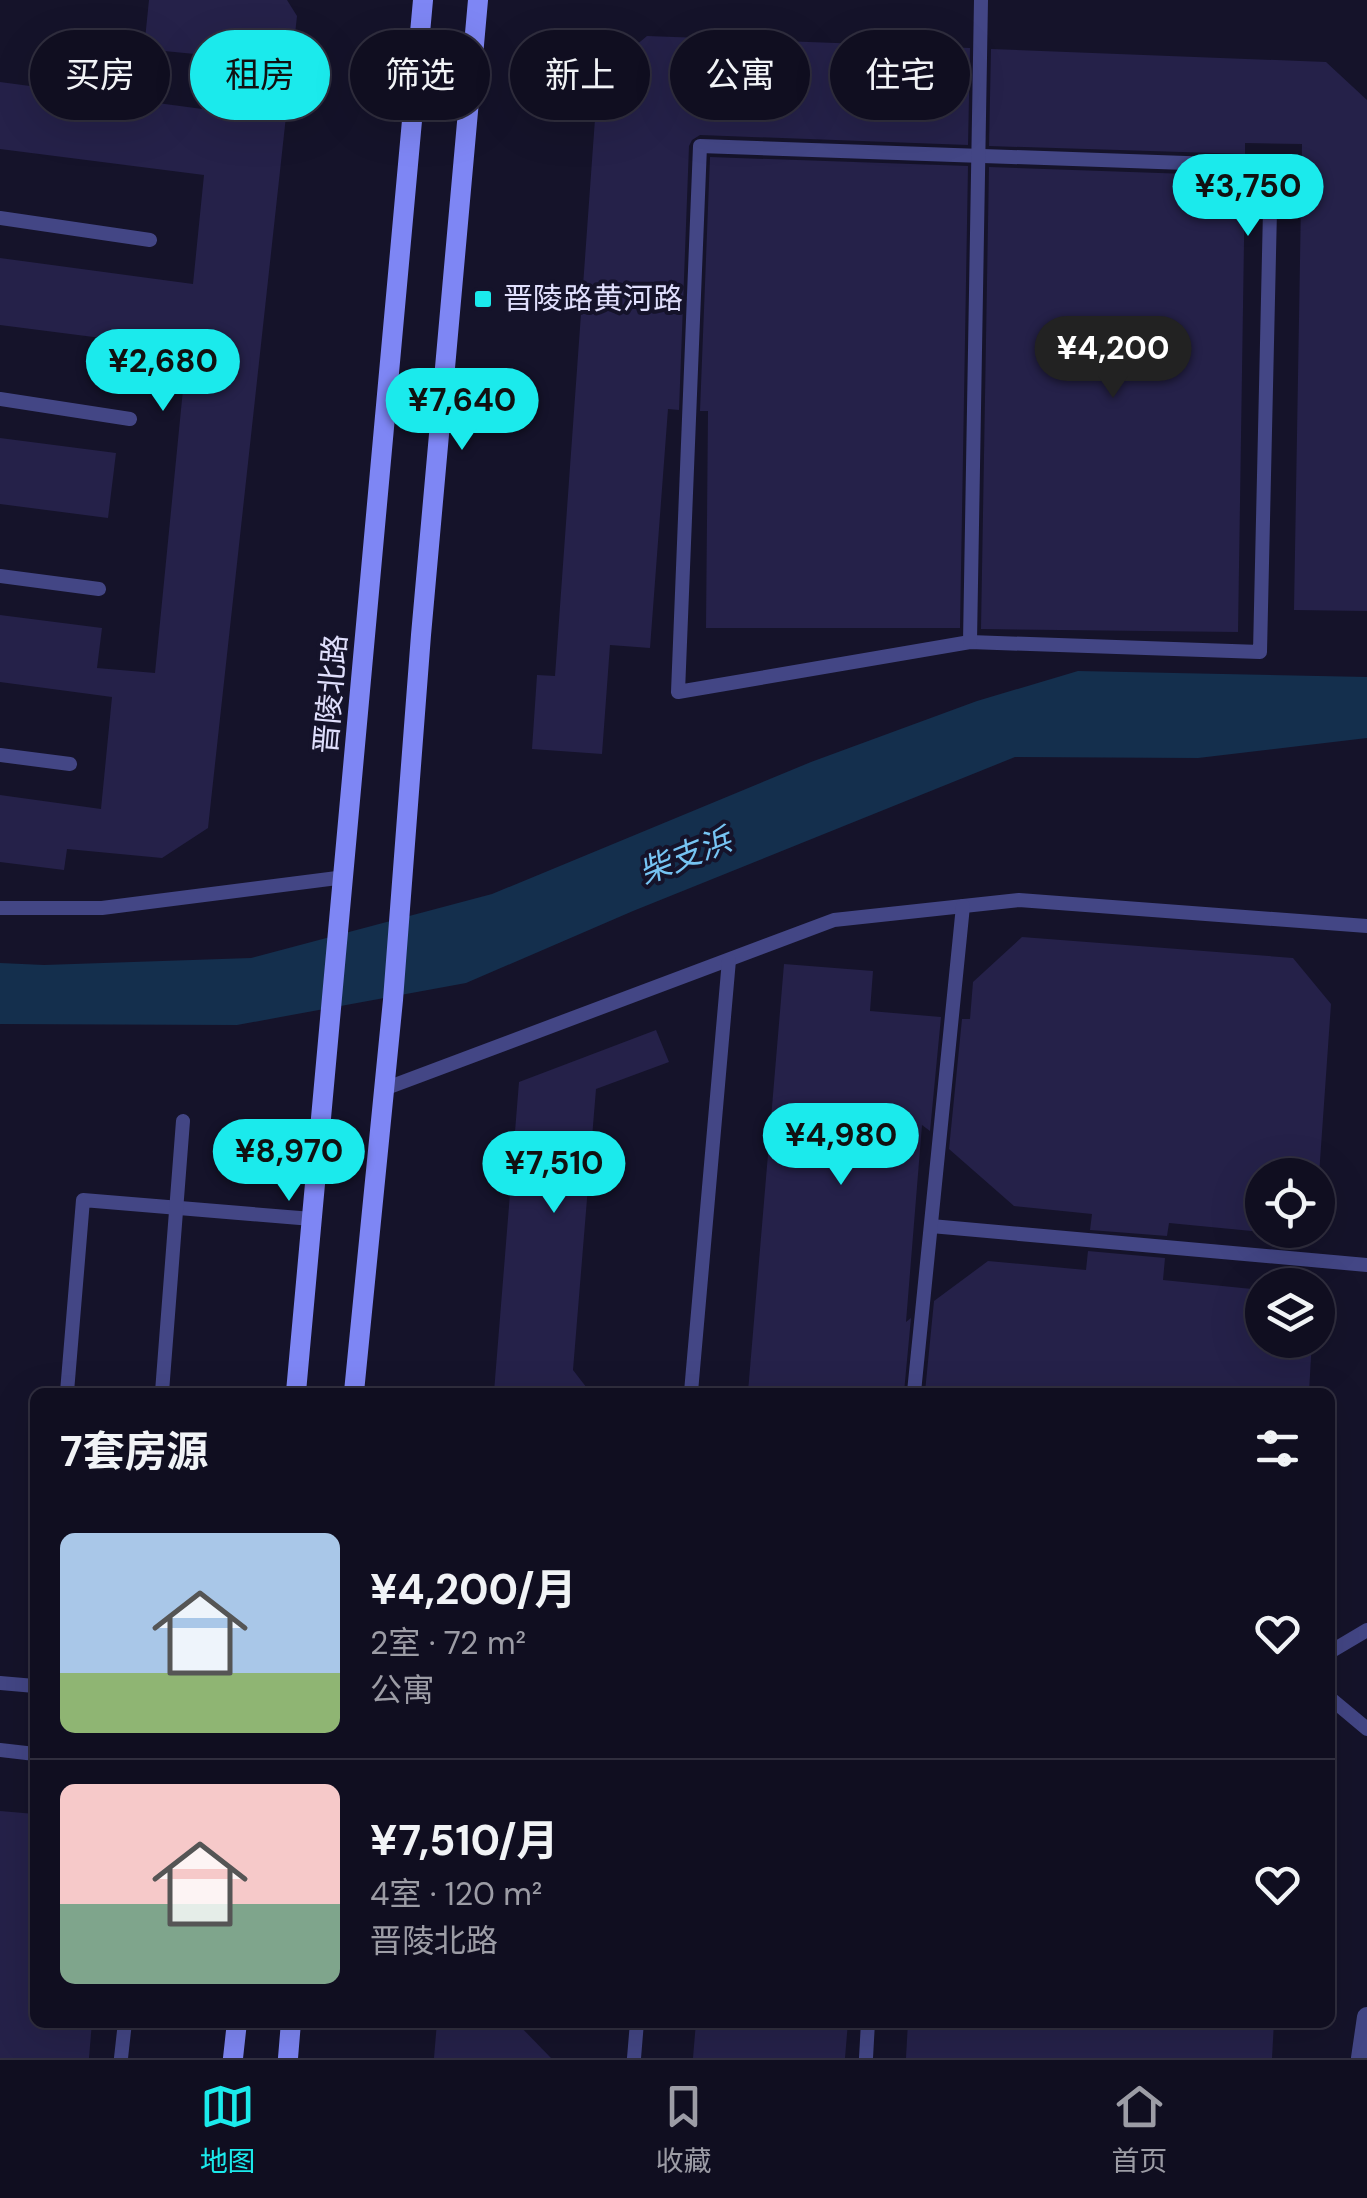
<!DOCTYPE html>
<html lang="zh">
<head>
<meta charset="utf-8">
<style>
	:root { --surface:#100e20; --page:#191729; --text:#f1f3f6; --muted:#9c9ca5; --line:#302e3e; --accent:#1beaec }
	body { margin:0; font-family:"DM Sans","Noto Sans SC",sans-serif; background:var(--page); color:var(--text); height:100vh; display:flex; flex-direction:column; font-size:38px; white-space:nowrap }
	* { box-sizing:border-box; margin:0 }
	p { font-size:32px; color:var(--muted) }
	.icon { flex:none; width:55px; height:55px; fill:none; stroke:currentColor; stroke-width:2; stroke-linecap:round; stroke-linejoin:round }
	.map { position:relative; flex:1; overflow:hidden }
	.sheet { position:absolute; left:30px; top:1388px; width:1305px; height:640px; display:flex; flex-direction:column; background:var(--surface); border-radius:15px; box-shadow:0 10px 40px #0002,0 0 0 2px var(--line) }
	.sheet>* { flex:none }
	.hud { position:absolute; left:30px; top:30px; width:1308px; height:90px; display:flex; gap:20px }
	.controls { position:absolute; left:1245px; top:1158px; display:grid; gap:20px }
	.controls a { display:grid; place-items:center; width:90px; height:90px; border-radius:50%; background:var(--surface); box-shadow:0 10px 40px #0002,0 0 0 2px var(--line); font-size:50px }
	.price { position:absolute; translate:-50% -85px; padding:0 22px; border-radius:35px; background:var(--accent); color:#111; font-size:32px; line-height:65px; filter:drop-shadow(0 2px 5px #0008) }
	.price::after { content:''; position:absolute; left:50%; top:60px; width:30px; height:22px; margin-left:-15px; background:inherit; clip-path:polygon(0 0,100% 0,50% 100%) }
	.price.selected { background:#222; color:#fff }
	ul { padding:0; list-style:none }
	li { display:flex; align-items:center; gap:30px; height:250px; padding:0 30px }
	li+li { border-top:2px solid var(--line) }
	li span { display:grid; place-items:center; flex:none; width:280px; height:200px; border-radius:15px; color:#555 }
	li>.icon { margin-inline-start:auto }
	span .icon { width:120px; height:120px; fill:#fffc; stroke-width:1 }
	li b { font-size:42px }
	h2 { display:flex; justify-content:space-between; align-items:center; height:120px; padding:0 30px; font-size:42px }
	.pill { padding:0 35px; border-radius:45px; background:var(--surface); box-shadow:0 10px 40px #0002,0 0 0 2px var(--line); font-size:35px; line-height:90px }
	.pill.selected { background:var(--accent); color:#111 }
	.tabs { display:flex; justify-content:space-around; align-items:center; height:140px; border-top:2px solid var(--line); background:var(--surface); font-size:28px; color:var(--muted) }
	.tabs a { display:grid; justify-items:center; gap:5px }
	.tabs .selected { color:var(--accent) }
	.map>svg:first-child { display:block }
	.water { fill:#142f4d }
	.building { fill:#252149 }
	.lines { fill:none; stroke-linecap:round; stroke-linejoin:round }
	.service { stroke:#434685; stroke-width:14 }
	.minor { stroke:#434685; stroke-width:20 }
	.secondary { stroke:#7e86f4; stroke-width:20 }
	.poi-dot { fill:#1beaec; stroke:#15132a; stroke-width:4 }
	.labels { text-anchor:middle; stroke-width:8; stroke-linejoin:round; paint-order:stroke }
	.poi-label { font-size:30px; fill:#e0dffc; stroke:#15132a; text-anchor:start }
	.street-label { font-size:30px; fill:#e0dffc; stroke:#15132a }
	.water-label { font-size:32px; font-style:italic; fill:#76c4f3; stroke:#15132a }
</style>
</head>
<body>
<div class="map">
<svg width="1367" height="2058" viewBox="0 0 1367 2058">
	<rect width="100%" height="100%" fill="#15132a"/>
	<!-- water -->
	<polygon class="water" points="1078,671 1367,677 1367,738 1198,758 1015,757 633,911 466,983 237,1025 0,1024 0,963 44,965 251,958 492,894 811,762 977,701"/>
	<!-- building -->
	<g class="building">
		<polygon points="149,0 287,0 297,16 208,828 162,858 67,849 64,870 0,862 0,795 101,809 112,697 0,682 0,615 102,628 97,668 155,673 187,349 0,325 0,258 193,284 204,175 0,149 0,82 210,110 215,56 144,49"/>
		<polygon points="647,36 970,48 968,145 700,135 692,140 689,146 679,410 668,409 650,648 610,645 602,754 532,749 537,675 555,676 598,77"/>
		<polygon points="991,49 1326,62 1367,100 1367,611 1294,610 1302,144 1245,143 1245,154 989,146"/>
		<polygon points="710,157 968,166 960,628 706,628 708,411 700,411"/>
		<polygon points="989,167 1245,176 1238,632 981,629"/>
		<polygon points="0,438 116,453 108,518 0,504"/>
		<polygon points="1022,937 1293,958 1331,1004 1319,1175 1262,1175 1262,1232 1169,1223 1167,1236 1090,1230 1092,1214 1014,1206 949,1149 962,1019 970,1019 973,982"/>
		<polygon points="784,964 873,971 870,1011 941,1017 930,1131 922,1125 906,1322 911,1318 904,1392 748,1392"/>
		<polygon points="656,1030 669,1062 596,1089 573,1370 590,1392 494,1392 519,1082"/>
		<polygon points="1088,1251 1165,1258 1163,1280 1262,1290 1262,1340 1312,1340 1309,1392 925,1392 934,1301 988,1261 1086,1270"/>
		<polygon points="0,1811 35,1814 35,2022 92,2022 89,2058 0,2058"/>
		<polygon points="437,2022 516,2022 551,2058 434,2058"/>
		<polygon points="696,2022 848,2022 845,2058 693,2058"/>
		<polygon points="908,2022 1274,2022 1272,2058 906,2058"/>
	</g>
	<g class="lines">
		<!-- service -->
		<g class="service">
			<polygon points="700,146 1271,166 1260,652 970,642 678,692"/>
			<polyline points="0,218 150,240"/>
			<polyline points="0,399 130,419"/>
			<polyline points="0,576 99,589"/>
			<polyline points="970,642 981,0"/>
			<polyline points="0,755 70,764"/>
			<polyline points="0,908 102,908 345,877"/>
			<polyline points="384,1089 834,920 1019,900 1367,926"/>
			<polyline points="931,1226 1367,1265"/>
			<polyline points="67,1392 83,1200 312,1219"/>
			<polyline points="162,1392 183,1121"/>
			<polyline points="691,1392 729,960"/>
			<polyline points="914,1392 963,906"/>
			<polyline points="1330,1652 1367,1630"/>
			<polyline points="0,1683 35,1686"/>
			<polyline points="1330,1698 1367,1729"/>
			<polyline points="0,1750 35,1754"/>
			<polyline points="121,2058 125,2022"/>
			<polyline points="634,2058 637,2022"/>
			<polyline points="866,2058 868,2022"/>
		</g>
		<!-- minor -->
		<polyline class="minor" points="1361,2058 1367,2017"/>
		<!-- secondary -->
		<g class="secondary">
			<polyline points="296,1392 423,0"/>
			<polyline points="354,1392 393,1000 421,635 478,0"/>
			<polyline points="233,2058 237,2022"/>
			<polyline points="288,2058 291,2022"/>
		</g>
	</g>
	<!-- markers -->
	<rect class="poi-dot" x="473" y="289" width="20" height="20" rx="5"/>
	<g class="labels">
		<!-- poi labels -->
		<g class="poi-label">
			<text x="503" y="309">晋陵路黄河路</text>
		</g>
		<!-- street labels -->
		<g class="street-label">
			<text transform="translate(331 694) rotate(-85)" y="10">晋陵北路</text>
		</g>
		<!-- water labels -->
		<g class="water-label">
			<text transform="translate(685 856) rotate(-22)" y="11">柴支浜</text>
		</g>
	</g>
</svg>
<div class="controls">
<a><svg class="icon" aria-label="locate" viewBox="0 0 24 24"><circle cx="12" cy="12" r="6"/><path d="M12 2v4M12 18v4M2 12h4M18 12h4"/></svg></a>
<a><svg class="icon" aria-label="layers" viewBox="0 0 24 24"><path d="M12 4l9 5-9 5-9-5zM3 14l9 5 9-5"/></svg></a>
</div>
<b class="price" style="left:1248px;top:239px">¥3,750</b>
<b class="price selected" style="left:1113px;top:401px">¥4,200</b>
<b class="price" style="left:163px;top:414px">¥2,680</b>
<b class="price" style="left:462px;top:453px">¥7,640</b>
<b class="price" style="left:841px;top:1188px">¥4,980</b>
<b class="price" style="left:289px;top:1204px">¥8,970</b>
<b class="price" style="left:554px;top:1216px">¥7,510</b>
<div class="hud">
<a class="pill">买房</a>
<a class="pill selected">租房</a>
<a class="pill">筛选</a>
<a class="pill">新上</a>
<a class="pill">公寓</a>
<a class="pill">住宅</a>
</div>
<section class="sheet">
<h2>7套房源<svg class="icon" aria-label="filters" viewBox="0 0 24 24"><path d="M4 7h16M4 17h16"/><circle cx="9" cy="7" r="2"/><circle cx="15" cy="17" r="2"/></svg></h2>
<ul>
<li><span style="background:linear-gradient(#a9c7e8 70%,#8fb573 0)"><svg class="icon" aria-label="home" viewBox="0 0 24 24"><path d="M3 11l9-7 9 7M6 9v11h12V9"/></svg></span><div><b>¥4,200/月</b><p>2室 · 72 m²</p><p>公寓</p></div><svg class="icon" aria-label="heart" viewBox="0 0 24 24"><path d="M12 20l-8-8c-3-5 5-10 8-4 3-6 11-1 8 4z"/></svg></li>
<li><span style="background:linear-gradient(#f6c9c9 60%,#7fa58c 0)"><svg class="icon" aria-label="home" viewBox="0 0 24 24"><path d="M3 11l9-7 9 7M6 9v11h12V9"/></svg></span><div><b>¥7,510/月</b><p>4室 · 120 m²</p><p>晋陵北路</p></div><svg class="icon" aria-label="heart" viewBox="0 0 24 24"><path d="M12 20l-8-8c-3-5 5-10 8-4 3-6 11-1 8 4z"/></svg></li>
</ul>
</section>
</div>
<nav class="tabs">
<a class="selected"><svg class="icon" aria-label="map" viewBox="0 0 24 24"><path d="M3 6l6-2 6 2 6-2v14l-6 2-6-2-6 2zM9 4v14M15 6v14"/></svg>地图</a>
<a><svg class="icon" aria-label="saved" viewBox="0 0 24 24"><path d="M7 4h10v16l-5-4-5 4z"/></svg>收藏</a>
<a><svg class="icon" aria-label="home" viewBox="0 0 24 24"><path d="M3 11l9-7 9 7M6 9v11h12V9"/></svg>首页</a>
</nav>
</body>
</html>
